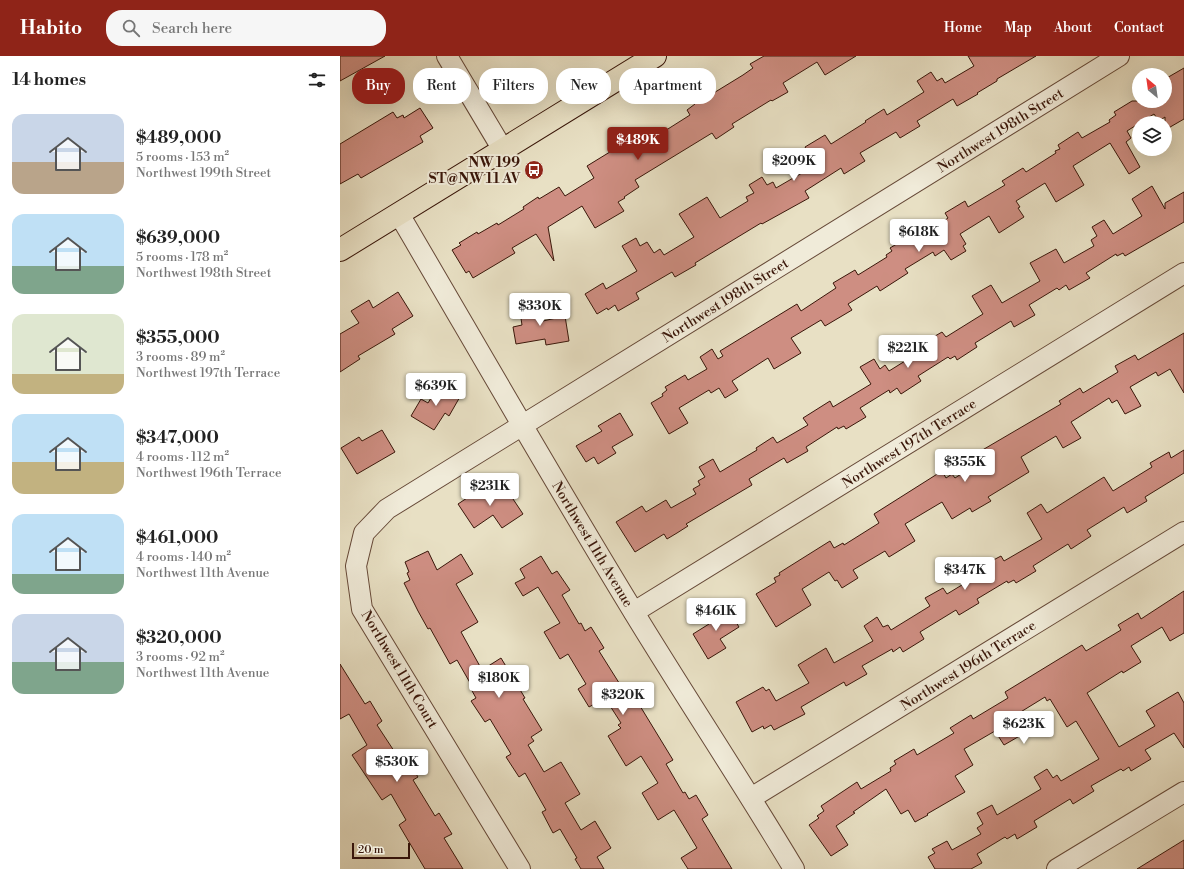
<!DOCTYPE html>
<html lang="en">
<head>
<meta charset="utf-8">
<style>
	:root { --surface:#fff; --page:#f6f6f6; --text:#222; --muted:#767676; --accent:#8f2418 }
	body { margin:0; font-family:"Libre Bodoni",serif; background:var(--page); color:var(--text); height:100vh; display:flex; flex-direction:column; font-size:15px; white-space:nowrap }
	* { box-sizing:border-box; margin:0 }
	p { font-size:13px; color:var(--muted) }
	.icon { flex:none; width:22px; height:22px; fill:none; stroke:currentColor; stroke-width:2; stroke-linecap:round; stroke-linejoin:round }
	.map { position:relative; flex:1; overflow:hidden }
	.details { display:flex; flex-direction:column; background:var(--surface); width:340px }
	.details>* { flex:none }
	.top-card { position:absolute; left:12px; top:12px; width:380px; height:36px; display:flex; gap:8px }
	.needle { width:26px; rotate:331deg }
	.controls { position:absolute; left:792px; top:12px; display:grid; gap:8px }
	.controls a { display:grid; place-items:center; width:40px; height:40px; border-radius:50%; background:var(--surface); box-shadow:0 4px 16px #0002; font-size:20px }
	.scale { position:absolute; left:12px; bottom:10px; width:58px; box-sizing:border-box; padding-left:4px; border:2px solid #3a170a; border-top:0; font-size:11px; line-height:14px; white-space:nowrap; color:#3a170a; -webkit-text-stroke:3px #f0ebd9; paint-order:stroke }
	.price { position:absolute; translate:-50% -34px; padding:0 9px; border-radius:4px; background:#fff; color:#222; font-size:13px; line-height:26px; filter:drop-shadow(0 1px 2px #0008) }
	.price::after { content:''; position:absolute; left:50%; top:24px; width:12px; height:9px; margin-left:-6px; background:inherit; clip-path:polygon(0 0,100% 0,50% 100%) }
	.price.current { background:var(--accent); color:#fff }
	ul { padding:0; list-style:none }
	li { display:flex; align-items:center; gap:12px; height:100px; padding:0 12px }
	li span { display:grid; place-items:center; flex:none; width:112px; height:80px; border-radius:12px; color:#555 }
	li>.icon { margin-inline-start:auto }
	span .icon { width:48px; height:48px; fill:#fffc; stroke-width:1 }
	li b { font-size:17px }
	h2 { display:flex; justify-content:space-between; align-items:center; height:48px; padding:0 12px; font-size:17px }
	.chip { padding:0 14px; border-radius:16px; background:var(--surface); box-shadow:0 4px 16px #0002; font-size:14px; line-height:36px }
	.chip.current { background:var(--accent); color:#fff }
	header { display:flex; align-items:center; gap:24px; box-sizing:border-box; height:56px; padding:0 20px; background:var(--accent); color:#fff }
	header strong { font-size:19px }
	nav { display:flex; gap:22px; margin-inline-start:auto; font-size:14px }
	.search { width:280px; height:36px; background:var(--page); display:flex; align-items:center; gap:10px; box-sizing:border-box; padding:0 14px; border-radius:16px; color:var(--muted); font-size:15px }
	main { display:flex; flex:1; min-height:0 }
	.map>svg:first-child { display:block }
	.building { fill:#ce8e82; stroke:#3a170a }
	.lines { fill:none; stroke-linecap:round; stroke-linejoin:round }
	.minor-casing { stroke:#664938; stroke-width:22 }
	.major-casing { stroke:#3a170a; stroke-width:24 }
	.minor { stroke:#f0ebd9; stroke-width:20 }
	.major { stroke:#e8e0c4; stroke-width:22 }
	.labels { text-anchor:middle; stroke-width:4; stroke-linejoin:round; paint-order:stroke }
	.street-label { font-size:14px; fill:#3a170a; stroke:#f0ebd9 }
	.poi-label { font-size:14px; font-weight:bold; fill:#3a170a; stroke:#f0ebd9; text-anchor:end }
</style>
</head>
<body>
<header>
<strong>Habito</strong>
<div class="search"><svg class="icon" aria-label="search" viewBox="0 0 24 24"><circle cx="10" cy="10" r="6"/><path d="M15 15l6 6"/></svg>Search here</div>
<nav><a>Home</a><a>Map</a><a>About</a><a>Contact</a></nav>
</header>
<main>
<section class="details">
<h2>14 homes<svg class="icon" aria-label="filters" viewBox="0 0 24 24"><path d="M4 7h16M4 17h16"/><circle cx="9" cy="7" r="2"/><circle cx="15" cy="17" r="2"/></svg></h2>
<ul>
<li><span style="background:linear-gradient(#c9d6e8 60%,#b9a48a 0)"><svg class="icon" aria-label="home" viewBox="0 0 24 24"><path d="M3 11l9-7 9 7M6 9v11h12V9"/></svg></span><div><b>$489,000</b><p>5 rooms · 153 m²</p><p>Northwest 199th Street</p></div></li>
<li><span style="background:linear-gradient(#bfe0f5 65%,#7fa58c 0)"><svg class="icon" aria-label="home" viewBox="0 0 24 24"><path d="M3 11l9-7 9 7M6 9v11h12V9"/></svg></span><div><b>$639,000</b><p>5 rooms · 178 m²</p><p>Northwest 198th Street</p></div></li>
<li><span style="background:linear-gradient(#dfe7d0 75%,#c2b280 0)"><svg class="icon" aria-label="home" viewBox="0 0 24 24"><path d="M3 11l9-7 9 7M6 9v11h12V9"/></svg></span><div><b>$355,000</b><p>3 rooms · 89 m²</p><p>Northwest 197th Terrace</p></div></li>
<li><span style="background:linear-gradient(#bfe0f5 60%,#c2b280 0)"><svg class="icon" aria-label="home" viewBox="0 0 24 24"><path d="M3 11l9-7 9 7M6 9v11h12V9"/></svg></span><div><b>$347,000</b><p>4 rooms · 112 m²</p><p>Northwest 196th Terrace</p></div></li>
<li><span style="background:linear-gradient(#bfe0f5 75%,#7fa58c 0)"><svg class="icon" aria-label="home" viewBox="0 0 24 24"><path d="M3 11l9-7 9 7M6 9v11h12V9"/></svg></span><div><b>$461,000</b><p>4 rooms · 140 m²</p><p>Northwest 11th Avenue</p></div></li>
<li><span style="background:linear-gradient(#c9d6e8 60%,#7fa58c 0)"><svg class="icon" aria-label="home" viewBox="0 0 24 24"><path d="M3 11l9-7 9 7M6 9v11h12V9"/></svg></span><div><b>$320,000</b><p>3 rooms · 92 m²</p><p>Northwest 11th Avenue</p></div></li>
</ul>
</section>
<div class="map">
<svg width="844" height="813" viewBox="0 0 844 813">
	<rect width="100%" height="100%" fill="#e8e0c4"/>
	<filter id="stains"><feTurbulence type="fractalNoise" baseFrequency=".005" numOctaves="4"/><feColorMatrix values="0 0 0 0 .2 0 0 0 0 .09 0 0 0 0 .02 0 0 0 .5 -.17"/></filter>
	<radialGradient id="worn" r=".72"><stop offset=".6" stop-color="#630" stop-opacity="0"/><stop offset="1" stop-color="#630" stop-opacity=".3"/></radialGradient>
	<!-- building -->
	<g class="building">
		<polygon points="0,0 45,0 0,25"/>
		<polygon points="424,0 516,0 485,19 477,6 443,27 448,36 432,45 431,44 392,68 394,71 376,83 372,77 295,124 299,131 284,141 285,142 278,146 284,155 255,172 242,150 208,171 214,205 196,178 172,192 175,197 133,222 129,215 126,217 112,194 121,189 119,187 137,176 138,178 157,167 158,169 184,153 183,151 198,141 199,143 219,131 225,140 254,122 247,110 309,72 313,79 318,76 320,78 350,59 347,54 355,48 354,47 371,36 372,38 403,19 413,12 410,8"/>
		<polygon points="628,0 696,0 657,23 657,25 637,37 638,38 617,50 613,43 577,65 580,70 560,82 556,76 520,97 525,105 504,118 501,112 465,135 469,142 422,168 421,167 355,207 356,209 335,221 332,216 296,237 299,243 278,255 275,249 268,254 267,252 257,258 245,238 263,227 266,233 297,215 282,190 296,182 300,190 307,186 314,197 320,193 324,199 354,181 339,158 367,141 380,162 408,145 406,141 414,137 409,129 422,121 427,129 433,126 436,132 467,114 462,106 471,101 465,91 485,79 491,88 526,66 525,65 544,53 547,59 584,36 577,25 591,16 597,25 602,22 605,27 634,10"/>
		<polygon points="844,12 844,63 825,74 825,61 819,65 814,58 787,75 791,82 786,86 800,111 789,118 770,87 733,110 744,129 716,146 705,127 676,145 680,151 678,152 684,161 659,177 649,160 620,178 626,188 623,190 626,195 611,204 604,194 595,200 593,196 565,213 568,217 540,235 537,230 508,248 512,254 485,270 481,264 451,282 461,297 434,313 428,302 392,325 398,334 385,342 379,332 371,337 369,334 339,352 348,367 329,378 311,347 323,340 322,338 327,334 325,331 345,319 348,324 367,313 360,301 372,293 378,303 383,300 380,295 457,248 461,255 496,232 493,227 515,214 518,219 547,201 546,199 552,195 550,192 570,180 574,186 602,169 601,167 608,162 605,157 625,145 628,151 665,129 662,125 683,112 686,116 716,97 715,95 720,93 718,89 738,76 742,82 770,66 769,64 776,59 774,56 792,45 825,45 825,23"/>
		<polygon points="80,52 93,72 80,80 83,86 21,122 18,118 0,128 0,88 53,56 57,62 63,59 64,62"/>
		<polygon points="812,130 825,153 825,147 844,136 844,166 785,200 783,197 777,200 776,198 746,217 750,222 729,234 726,229 719,234 717,232 689,249 695,259 674,271 671,265 635,287 637,291 617,304 615,300 610,303 608,301 578,320 581,325 561,338 557,332 550,337 549,334 520,352 526,361 506,373 504,370 498,373 497,371 466,391 468,395 447,407 444,402 409,423 412,429 346,468 348,470 337,477 327,483 324,478 295,496 276,466 302,450 306,456 326,444 331,452 356,438 353,433 360,429 358,425 365,421 359,411 373,403 380,416 417,394 416,392 433,381 437,387 468,369 463,362 490,345 493,351 531,328 520,311 534,303 540,313 545,309 549,315 586,292 583,287 602,276 606,281 643,258 632,240 651,229 662,247 700,225 690,207 716,193 724,207 754,190 751,184 757,180 752,171 764,164 773,178 802,160 792,143"/>
		<polygon points="58,236 73,260 52,273 55,278 18,300 20,303 0,316 0,278 19,267 11,255 29,244 33,252"/>
		<polygon points="199,245 203,265 225,260 229,285 206,289 205,283 176,288 173,271 182,269 179,249"/>
		<polygon points="844,277 844,337 830,313 818,320 816,316 790,331 801,350 785,358 777,344 772,347 769,342 731,366 741,382 723,392 716,380 681,401 689,416 648,441 651,445 632,456 630,452 612,463 602,446 565,468 575,485 549,501 545,495 513,514 518,522 502,532 497,524 495,525 489,516 462,533 471,549 436,571 416,538 436,526 434,522 440,519 439,517 490,485 494,492 503,487 504,489 539,467 534,458 602,415 606,422 612,418 615,422 644,403 639,396 721,348 719,345 740,332 743,337 778,316 775,310 795,299 798,304"/>
		<polygon points="100,327 121,339 109,360 105,357 94,374 71,360 81,343 88,347"/>
		<polygon points="280,357 293,379 272,391 276,397 258,408 254,401 246,406 236,390 262,375 258,370"/>
		<polygon points="42,374 55,396 17,418 1,392 19,381 22,385"/>
		<polygon points="844,394 844,417 805,441 807,445 787,457 784,451 747,474 751,480 731,493 728,488 693,510 696,515 676,527 674,524 668,527 667,525 637,543 639,547 619,559 616,554 580,576 584,583 563,596 560,591 553,596 552,593 522,610 527,618 506,630 504,626 461,651 465,658 434,674 431,669 424,673 423,670 412,676 396,646 423,631 426,635 429,633 436,645 469,627 458,609 486,592 494,607 533,585 524,570 537,561 543,571 548,569 551,574 590,550 585,542 603,532 607,538 645,515 642,510 661,500 664,505 702,483 687,457 701,448 707,457 764,421 773,435 812,411 810,407 829,396 831,402"/>
		<polygon points="151,426 158,437 160,435 164,441 169,437 183,458 162,472 153,459 134,472 118,448"/>
		<polygon points="88,495 97,514 121,498 133,518 116,528 138,566 121,576 142,614 161,602 185,642 183,643 202,674 191,681 194,685 188,689 204,716 221,706 240,738 225,747 241,774 255,765 271,792 257,801 264,813 241,813 235,803 237,802 220,773 213,777 202,756 206,754 185,717 179,721 166,701 171,698 150,663 145,666 131,645 136,642 131,633 133,632 117,604 110,608 90,572 88,573 78,555 64,527 70,524 67,517 69,516 65,506"/>
		<polygon points="201,500 212,518 217,515 230,534 222,539 239,568 241,567 245,575 251,571 264,592 259,595 281,630 286,627 333,704 326,708 343,737 345,736 349,743 356,739 368,759 362,763 392,813 348,813 341,802 357,792 345,772 334,754 318,764 302,737 318,727 301,700 286,710 268,680 281,672 278,669 281,667 265,642 249,651 238,633 246,628 228,598 220,603 204,576 220,567 198,531 183,540 175,527 185,522 180,513"/>
		<polygon points="844,535 844,577 830,585 822,571 791,590 801,606 783,617 782,615 747,637 779,691 815,670 806,655 838,636 844,647 844,692 834,677 805,694 811,703 791,715 789,711 783,715 781,713 751,730 754,735 733,748 730,743 694,765 697,771 677,783 675,778 667,783 665,781 637,798 642,807 631,813 595,813 588,801 595,797 592,793 607,785 612,794 641,778 637,772 643,768 637,757 652,749 657,759 701,733 694,721 707,713 713,722 717,719 721,725 759,703 736,665 727,671 710,643 707,645 705,641 679,657 690,674 664,689 655,675 624,693 633,709 615,720 625,736 587,758 588,759 575,766 568,754 561,758 546,733 513,756 515,757 496,770 508,789 491,800 469,769 479,762 477,760 484,755 481,750 517,726 521,733 551,715 550,712 556,708 554,705 574,693 577,699 614,677 610,672 631,659 633,663 668,642 665,636 742,589 746,595 781,574 778,569 798,557 801,563"/>
		<polygon points="386,550 399,571 380,583 386,592 368,603 353,578 369,568 366,563"/>
		<polygon points="0,608 25,648 30,645 42,665 37,669 60,704 65,701 78,721 73,724 95,760 99,757 112,778 104,782 123,813 85,813 59,769 66,764 51,738 42,744 12,699 27,689 9,658 0,663"/>
		<polygon points="844,784 844,813 797,813"/>
	</g>
	<g class="lines">
		<defs>
			<g id="minor">
				<polyline points="107,0 163,94"/>
				<path d="M 59,158 C 137,291 213,424 293,555 C 346,642 402,726 454,813"/>
				<polyline points="294,556 844,217"/>
				<polyline points="411,742 844,476"/>
				<polyline points="180,813 22,553 16,510 24,477 47,453 779,0"/>
				<polyline points="717,813 844,736"/>
			</g>
			<polyline id="major" points="0,194 315,0"/>
		</defs>
		<!-- minor casing -->
		<use href="#minor" class="minor-casing"/>
		<!-- major casing -->
		<use href="#major" class="major-casing"/>
		<!-- minor -->
		<use href="#minor" class="minor"/>
		<!-- major -->
		<use href="#major" class="major"/>
	</g>
	<!-- icons -->
	<defs>
		<symbol id="bus-disc" viewBox="-11 -11 22 22"><circle r="9.5" fill="#8f2418" stroke="#f0ebd9"/><path d="M-5-6H5V4H4V6H2V4H-2V6H-4V4H-5ZM-3.5-4V0h7V-4ZM-3.5 1.2v1.5H-2V1.2ZM2 1.2v1.5H3.5V1.2Z" fill="#fff"/></symbol>
	</defs>
	<g fill-rule="evenodd">
		<use href="#bus-disc" x="183" y="103" width="22" height="22"/>
	</g>
	<g class="labels">
		<!-- street labels -->
		<g class="street-label">
			<text transform="translate(660 74) rotate(-32)" y="5">Northwest 198th Street</text>
			<text transform="translate(385 244) rotate(-32)" y="5">Northwest 198th Street</text>
			<text transform="translate(569 387) rotate(-32)" y="5">Northwest 197th Terrace</text>
			<text transform="translate(253 488) rotate(59)" y="5">Northwest 11th Avenue</text>
			<text transform="translate(628 609) rotate(-32)" y="5">Northwest 196th Terrace</text>
			<text transform="translate(60 613) rotate(59)" y="5">Northwest 11th Court</text>
		</g>
		<!-- poi labels -->
		<g class="poi-label">
			<text x="180" y="111">NW 199<tspan x="180" dy="16">ST@NW 11 AV</tspan></text>
		</g>
	</g>
	<rect width="100%" height="100%" filter="url(#stains)"/>
	<rect width="100%" height="100%" fill="url(#worn)"/>
</svg>
<div class="controls">
<a><svg class="needle" viewBox="-14 -14 28 28"><path d="M0-13l5 13h-10z" fill="#e53935"/><path d="M0 13l5-13h-10z" fill="#767676"/></svg></a>
<a><svg class="icon" aria-label="layers" viewBox="0 0 24 24"><path d="M12 4l9 5-9 5-9-5zM3 14l9 5 9-5"/></svg></a>
</div>
<div class="scale">20 m</div>
<b class="price current" style="left:298px;top:105px">$489K</b>
<b class="price" style="left:454px;top:126px">$209K</b>
<b class="price" style="left:579px;top:197px">$618K</b>
<b class="price" style="left:200px;top:271px">$330K</b>
<b class="price" style="left:568px;top:313px">$221K</b>
<b class="price" style="left:96px;top:351px">$639K</b>
<b class="price" style="left:625px;top:427px">$355K</b>
<b class="price" style="left:150px;top:451px">$231K</b>
<b class="price" style="left:625px;top:535px">$347K</b>
<b class="price" style="left:376px;top:576px">$461K</b>
<b class="price" style="left:159px;top:643px">$180K</b>
<b class="price" style="left:283px;top:660px">$320K</b>
<b class="price" style="left:684px;top:689px">$623K</b>
<b class="price" style="left:57px;top:727px">$530K</b>
<div class="top-card">
<a class="chip current">Buy</a>
<a class="chip">Rent</a>
<a class="chip">Filters</a>
<a class="chip">New</a>
<a class="chip">Apartment</a>
</div>
</div>
</main>
</body>
</html>
